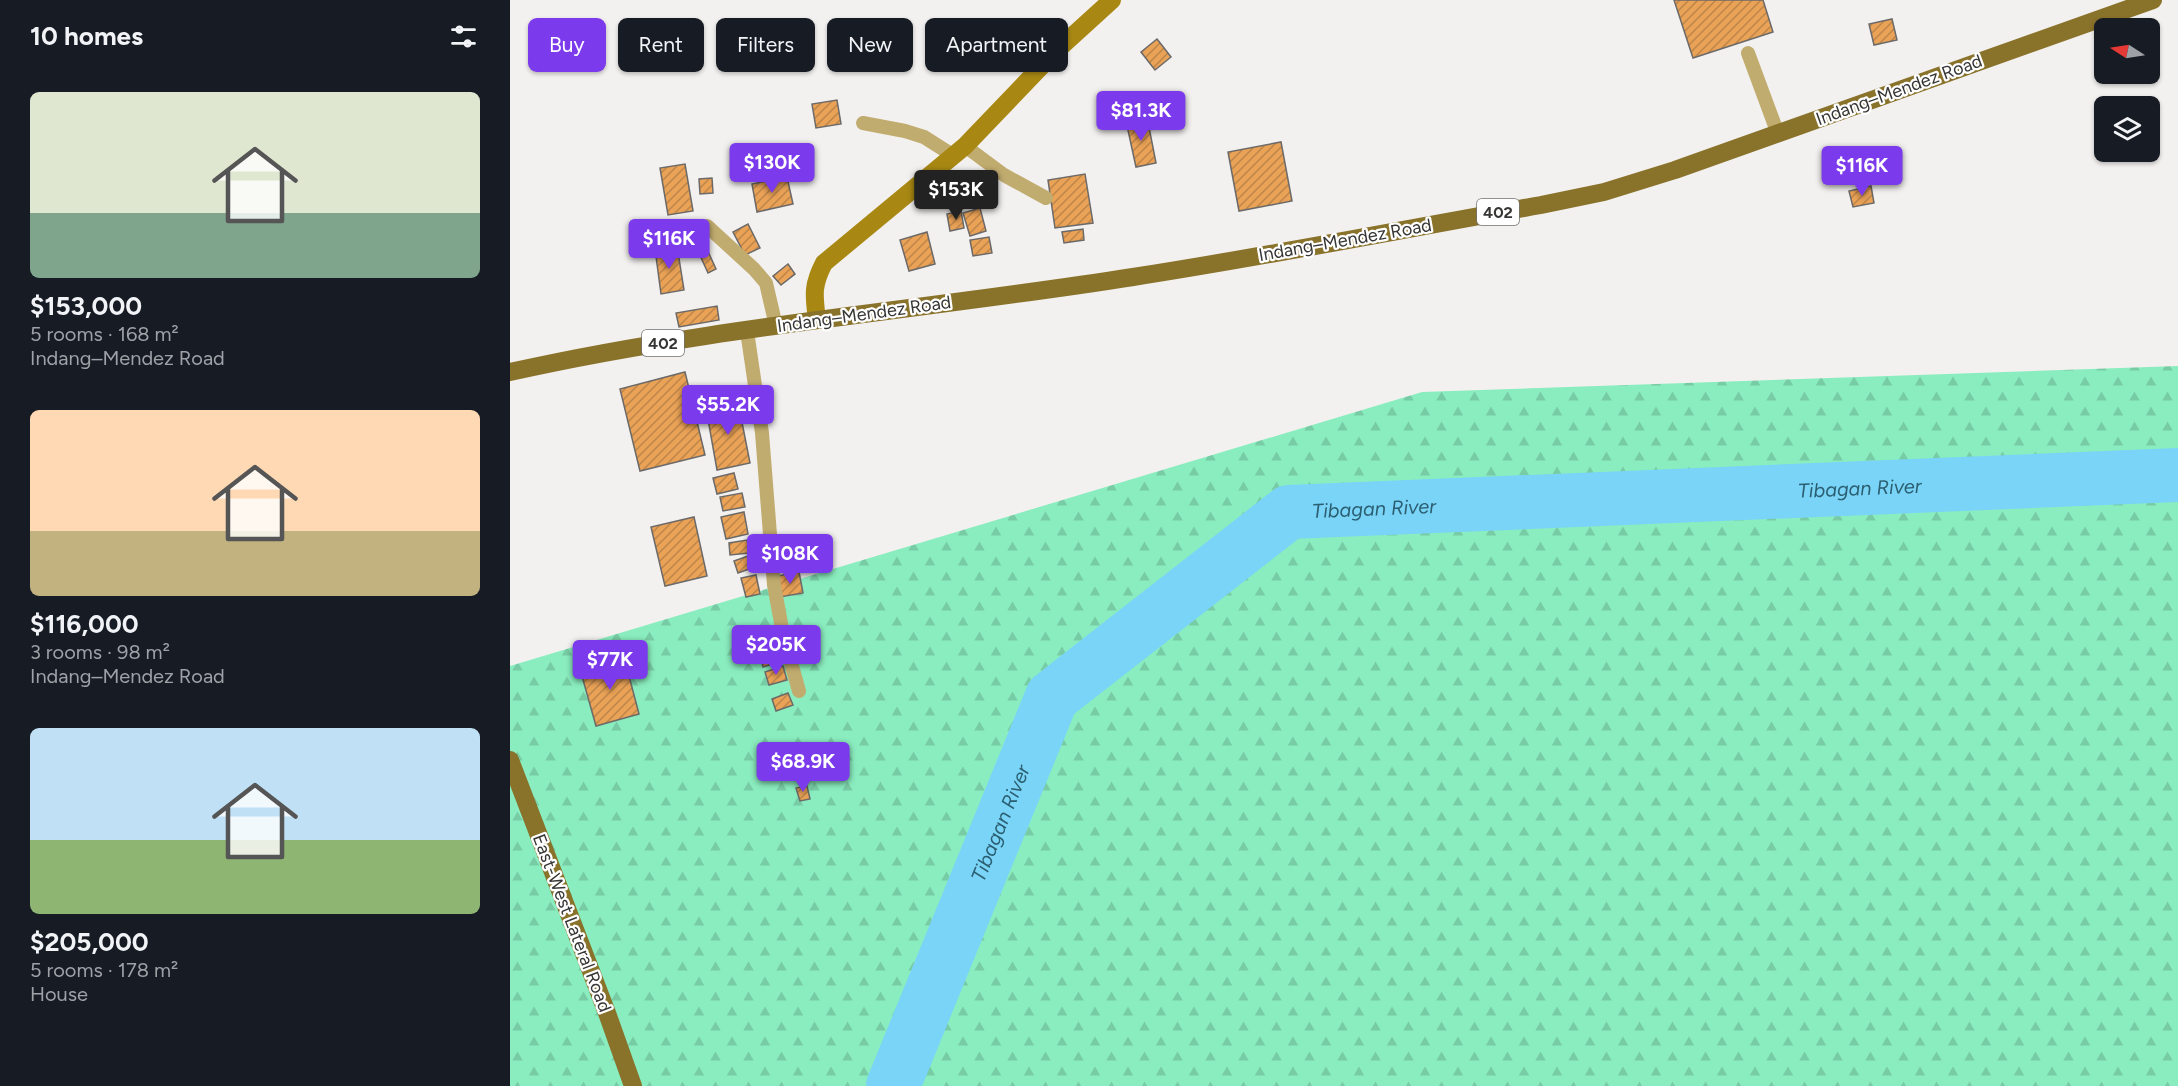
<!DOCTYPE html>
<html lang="en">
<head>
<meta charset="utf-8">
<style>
	:root { --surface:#171b24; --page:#20242c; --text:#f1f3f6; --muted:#9ea1a6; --accent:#7c3aed }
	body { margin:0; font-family:Figtree,sans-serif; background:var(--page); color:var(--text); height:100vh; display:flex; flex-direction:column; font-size:22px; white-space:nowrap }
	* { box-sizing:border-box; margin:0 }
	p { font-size:20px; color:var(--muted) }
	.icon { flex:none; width:33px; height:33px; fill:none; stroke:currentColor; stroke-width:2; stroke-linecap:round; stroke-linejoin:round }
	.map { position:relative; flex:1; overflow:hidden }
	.details { display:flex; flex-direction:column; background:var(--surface); width:510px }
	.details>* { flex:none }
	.top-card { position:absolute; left:18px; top:18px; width:570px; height:54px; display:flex; gap:12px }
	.needle { width:39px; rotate:282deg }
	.controls { position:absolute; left:1584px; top:18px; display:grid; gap:12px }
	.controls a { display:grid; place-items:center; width:66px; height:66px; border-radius:9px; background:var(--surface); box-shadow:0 2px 4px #0004; font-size:30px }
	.price { position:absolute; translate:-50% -51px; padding:0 14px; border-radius:6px; background:var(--accent); color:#fff; font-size:20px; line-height:39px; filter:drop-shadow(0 2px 3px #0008) }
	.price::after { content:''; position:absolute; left:50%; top:36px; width:18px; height:14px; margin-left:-9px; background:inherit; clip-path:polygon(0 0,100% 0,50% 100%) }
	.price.selected { background:#222; color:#fff }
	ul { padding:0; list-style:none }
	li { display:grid; align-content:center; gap:12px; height:318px; padding:0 30px }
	li span { display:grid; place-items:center; height:186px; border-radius:9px; color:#555 }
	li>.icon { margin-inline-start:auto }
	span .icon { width:108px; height:108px; fill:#fffc; stroke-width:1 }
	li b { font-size:26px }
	h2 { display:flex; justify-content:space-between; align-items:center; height:72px; padding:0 30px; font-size:26px }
	.chip { padding:0 21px; border-radius:9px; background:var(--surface); box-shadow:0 2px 4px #0004; font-size:21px; line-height:54px }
	.chip.selected { background:var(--accent); color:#fff }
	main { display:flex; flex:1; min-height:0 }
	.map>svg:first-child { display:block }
	.forest { fill:url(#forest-firs) }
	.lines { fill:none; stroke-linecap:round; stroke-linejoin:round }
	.river { stroke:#79d4f7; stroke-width:54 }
	.building { fill:url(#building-hatch); stroke:#6c6a68; stroke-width:1.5 }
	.lane { stroke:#c1ac6f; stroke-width:14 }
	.secondary { stroke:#a88813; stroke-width:18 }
	.primary { stroke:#89722a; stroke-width:18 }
	.labels { text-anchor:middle; stroke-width:4.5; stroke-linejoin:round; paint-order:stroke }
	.shield { fill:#fff; stroke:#737272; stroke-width:1.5 }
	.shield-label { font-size:16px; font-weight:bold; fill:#373635 }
	.street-label { font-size:18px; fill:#373635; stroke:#fff }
	.water-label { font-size:20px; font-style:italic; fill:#2b5e70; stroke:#fff }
</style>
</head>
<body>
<main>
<section class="details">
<h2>10 homes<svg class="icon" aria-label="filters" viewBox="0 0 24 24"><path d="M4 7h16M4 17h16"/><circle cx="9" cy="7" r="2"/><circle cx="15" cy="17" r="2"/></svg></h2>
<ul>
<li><span style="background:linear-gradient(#dfe7d0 65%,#7fa58c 0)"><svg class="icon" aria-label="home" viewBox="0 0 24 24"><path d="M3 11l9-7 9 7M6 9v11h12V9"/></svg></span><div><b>$153,000</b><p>5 rooms · 168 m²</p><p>Indang–Mendez Road</p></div></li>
<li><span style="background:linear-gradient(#ffd9b3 65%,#c2b280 0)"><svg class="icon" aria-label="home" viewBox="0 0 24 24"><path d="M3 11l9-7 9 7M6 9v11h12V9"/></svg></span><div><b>$116,000</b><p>3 rooms · 98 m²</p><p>Indang–Mendez Road</p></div></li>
<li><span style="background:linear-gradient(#bfe0f5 60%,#8fb573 0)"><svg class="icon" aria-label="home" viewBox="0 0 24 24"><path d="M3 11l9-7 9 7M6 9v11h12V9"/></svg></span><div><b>$205,000</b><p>5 rooms · 178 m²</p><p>House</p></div></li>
</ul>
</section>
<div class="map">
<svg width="1668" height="1086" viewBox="0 0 1668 1086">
	<defs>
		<pattern id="forest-firs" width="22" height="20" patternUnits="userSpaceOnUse" patternTransform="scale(1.5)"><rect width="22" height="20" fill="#8aedbf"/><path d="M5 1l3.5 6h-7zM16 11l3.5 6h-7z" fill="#78cca5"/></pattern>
		<pattern id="building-hatch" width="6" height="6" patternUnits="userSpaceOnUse" patternTransform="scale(1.5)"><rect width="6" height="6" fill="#eaa257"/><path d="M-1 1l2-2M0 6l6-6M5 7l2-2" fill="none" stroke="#be8549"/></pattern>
	</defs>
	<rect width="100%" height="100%" fill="#f3f1ef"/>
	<!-- forest -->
	<polygon class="forest" points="1668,366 1668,1086 0,1086 0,666 912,392"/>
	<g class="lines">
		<!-- river -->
		<path class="river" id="s1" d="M 383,1086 L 542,697 L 779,512 L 1668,475"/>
	</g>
	<!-- building -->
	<g class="building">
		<polygon points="1164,0 1253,0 1263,32 1183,58"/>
		<polygon points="1382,19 1387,40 1364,45 1359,24"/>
		<polygon points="647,39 661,57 645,70 631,52"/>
		<polygon points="327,100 331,124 306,128 302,104"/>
		<polygon points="637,117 646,163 626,167 616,121"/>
		<polygon points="771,142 782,201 729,211 718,152"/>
		<polygon points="175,164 183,211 158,215 150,168"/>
		<polygon points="575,174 583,223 545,228 538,180"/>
		<polygon points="277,177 283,204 247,212 242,184"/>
		<polygon points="202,178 203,193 190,194 189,179"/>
		<polygon points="1361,186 1364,203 1343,207 1339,191"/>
		<polygon points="470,208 476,231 460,236 453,213"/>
		<polygon points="451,211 454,228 440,231 437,214"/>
		<polygon points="238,224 250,248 235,255 223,232"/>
		<polygon points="573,229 574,240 554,243 552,232"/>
		<polygon points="417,232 425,264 399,271 390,240"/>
		<polygon points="191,236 206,269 198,273 183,240"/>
		<polygon points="479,237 482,253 463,256 460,240"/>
		<polygon points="167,246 174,290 151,294 145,249"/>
		<polygon points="278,264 285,274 271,285 263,276"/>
		<polygon points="207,306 209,320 169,327 166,313"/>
		<polygon points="175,372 195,455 130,471 110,389"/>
		<polygon points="228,402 240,463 207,470 196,408"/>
		<polygon points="224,473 228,489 207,494 203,478"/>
		<polygon points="232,493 235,507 213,511 210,497"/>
		<polygon points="234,512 238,534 216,539 211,517"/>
		<polygon points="184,517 197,576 155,586 141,527"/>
		<polygon points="237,540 239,553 220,555 219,543"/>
		<polygon points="238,556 242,568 228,573 224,561"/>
		<polygon points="289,572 293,593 270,597 267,576"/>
		<polygon points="246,575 250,594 236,597 231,578"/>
		<polygon points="269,649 272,661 253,667 250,654"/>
		<polygon points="114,657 129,714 86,726 70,669"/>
		<polygon points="273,666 277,680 259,685 255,672"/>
		<polygon points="278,693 283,705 266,711 262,699"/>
		<polygon points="297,786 300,799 290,801 286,788"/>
	</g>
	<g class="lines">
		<!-- lane -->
		<g class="lane">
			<polyline points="1238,53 1268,134"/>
			<polyline points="353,123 395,131 414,137 444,156"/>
			<polyline points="455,146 494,175 536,198"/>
			<polyline points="197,226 244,269 256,283 266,326"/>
			<polyline points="237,331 252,433 264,585 273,634 289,691"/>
		</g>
		<!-- secondary -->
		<path class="secondary" d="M 307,320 C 304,295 302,286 314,263 L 455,146 L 546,51 L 602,0"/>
		<!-- primary -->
		<g class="primary">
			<path d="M 0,372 C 205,326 415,310 623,277 C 759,256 895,229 1031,205 L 1094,192 L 1165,170 L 1643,0"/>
			<polyline points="0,760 97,1013 123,1086"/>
		</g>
	</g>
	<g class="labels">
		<!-- shield labels -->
		<g class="shield">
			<rect x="967" y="199" width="42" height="26" rx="4.5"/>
			<rect x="132" y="330" width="42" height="26" rx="4.5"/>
		</g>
		<g class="shield-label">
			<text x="988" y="218">402</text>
			<text x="153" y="349">402</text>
		</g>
		<!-- street labels -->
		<g class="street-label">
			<text transform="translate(1389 90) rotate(-20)" y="6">Indang–Mendez Road</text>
			<text transform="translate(835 240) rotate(-10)" y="6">Indang–Mendez Road</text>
			<text transform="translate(354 314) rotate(-8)" y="6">Indang–Mendez Road</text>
			<text transform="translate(62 923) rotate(69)" y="6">East-West Lateral Road</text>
		</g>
		<!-- water labels -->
		<g class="water-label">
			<text dy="7" stroke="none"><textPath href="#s1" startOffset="1292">Tibagan River</textPath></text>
			<text dy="7" stroke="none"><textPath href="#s1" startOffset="806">Tibagan River</textPath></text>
			<text dy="7" stroke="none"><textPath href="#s1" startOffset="284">Tibagan River</textPath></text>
		</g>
	</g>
</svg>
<div class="controls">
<a><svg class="needle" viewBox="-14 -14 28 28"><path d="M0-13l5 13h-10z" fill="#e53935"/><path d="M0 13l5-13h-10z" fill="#9ea1a6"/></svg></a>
<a><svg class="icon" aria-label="layers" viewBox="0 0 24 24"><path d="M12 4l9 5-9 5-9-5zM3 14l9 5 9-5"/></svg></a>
</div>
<b class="price" style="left:631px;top:142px">$81.3K</b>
<b class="price" style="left:262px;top:194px">$130K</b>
<b class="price" style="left:1352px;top:197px">$116K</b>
<b class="price selected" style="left:446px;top:221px">$153K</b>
<b class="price" style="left:159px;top:270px">$116K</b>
<b class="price" style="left:218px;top:436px">$55.2K</b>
<b class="price" style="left:280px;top:585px">$108K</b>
<b class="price" style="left:266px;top:676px">$205K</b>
<b class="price" style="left:100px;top:691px">$77K</b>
<b class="price" style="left:293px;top:793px">$68.9K</b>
<div class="top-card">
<a class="chip selected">Buy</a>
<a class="chip">Rent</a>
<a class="chip">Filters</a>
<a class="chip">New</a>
<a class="chip">Apartment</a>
</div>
</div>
</main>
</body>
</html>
